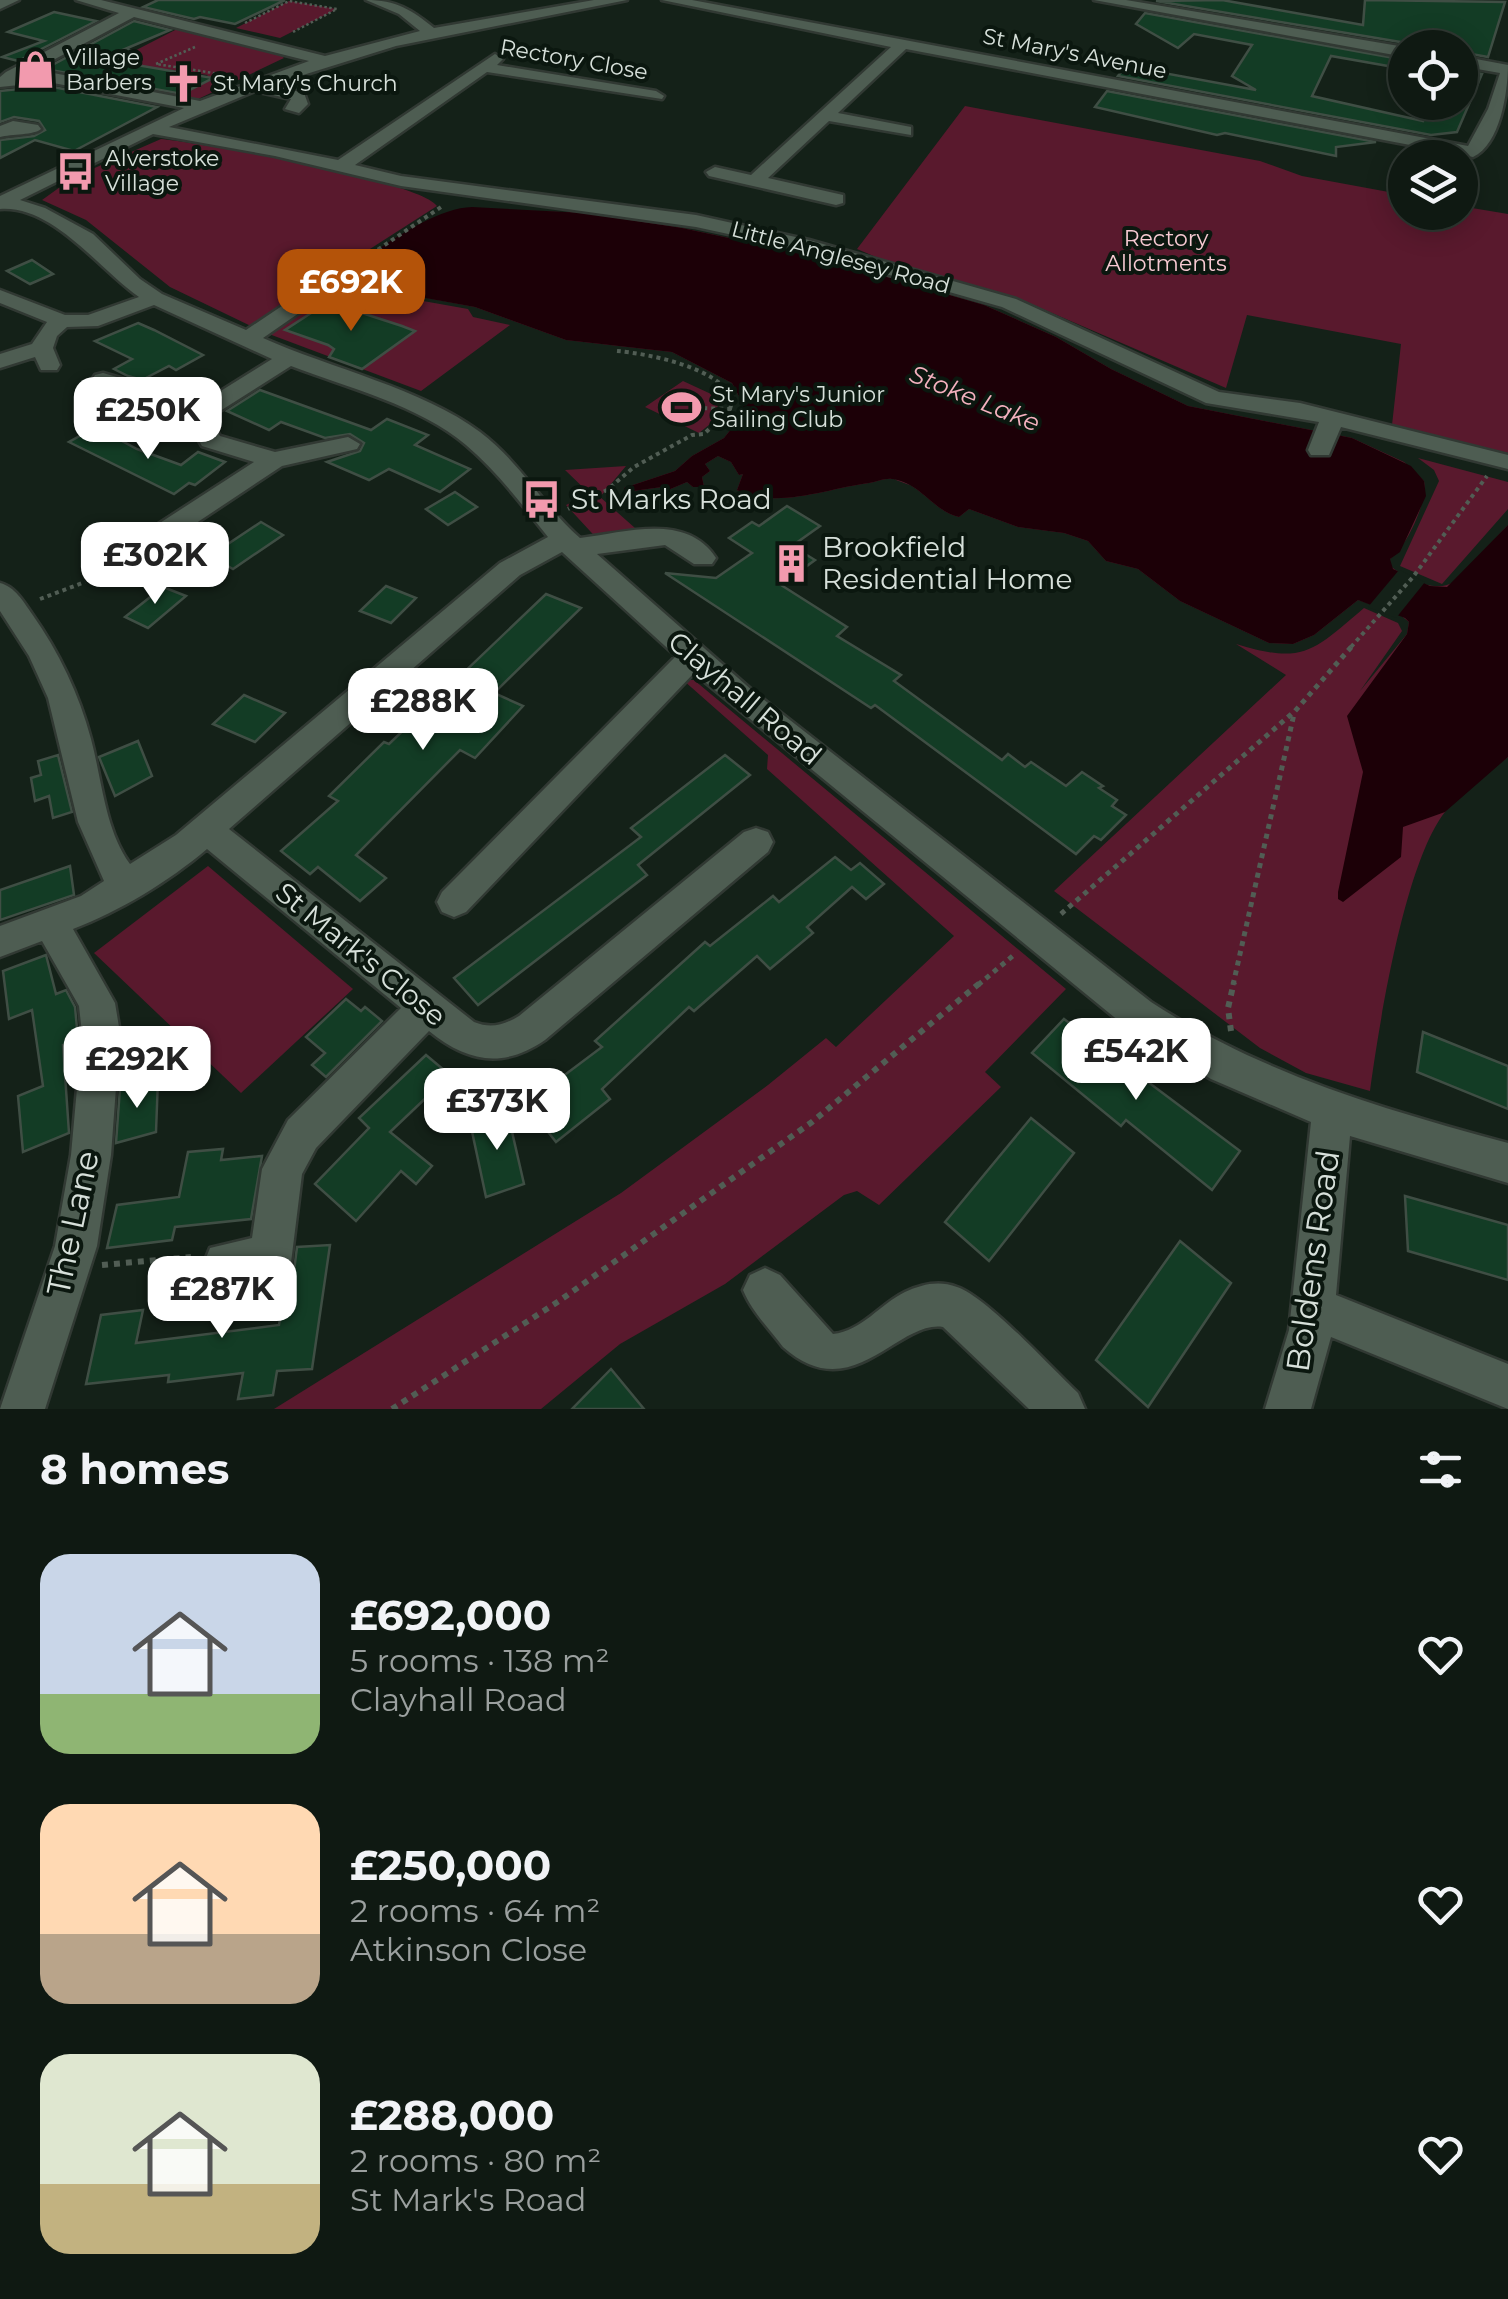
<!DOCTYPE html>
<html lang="en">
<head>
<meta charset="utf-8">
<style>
	:root { --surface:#0f1912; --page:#18221b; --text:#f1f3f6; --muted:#9ba09f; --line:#2f3832; --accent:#b45309 }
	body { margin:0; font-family:Montserrat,sans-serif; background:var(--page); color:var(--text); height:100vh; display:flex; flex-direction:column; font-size:38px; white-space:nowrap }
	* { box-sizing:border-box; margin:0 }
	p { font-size:32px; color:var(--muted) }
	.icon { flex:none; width:55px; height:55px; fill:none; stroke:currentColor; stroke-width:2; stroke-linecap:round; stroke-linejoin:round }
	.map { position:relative; height:1409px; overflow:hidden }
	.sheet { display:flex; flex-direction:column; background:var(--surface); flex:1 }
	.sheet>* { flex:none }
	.controls { position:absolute; left:1388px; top:30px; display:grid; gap:20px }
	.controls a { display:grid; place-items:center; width:90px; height:90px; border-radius:50%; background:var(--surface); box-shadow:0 5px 25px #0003,0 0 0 2px var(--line); font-size:50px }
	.price { position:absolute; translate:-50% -85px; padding:0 22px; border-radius:20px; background:#fff; color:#222; font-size:32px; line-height:65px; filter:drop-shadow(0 2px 5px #0008) }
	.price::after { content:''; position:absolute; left:50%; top:60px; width:30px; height:22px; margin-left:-15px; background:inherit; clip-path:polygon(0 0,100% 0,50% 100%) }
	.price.selected { background:var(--accent); color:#fff }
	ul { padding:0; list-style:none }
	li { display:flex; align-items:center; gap:30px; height:250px; padding:0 40px }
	li span { display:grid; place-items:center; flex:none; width:280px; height:200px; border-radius:30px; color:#555 }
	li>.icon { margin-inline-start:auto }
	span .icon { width:120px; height:120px; fill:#fffc; stroke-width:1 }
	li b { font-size:42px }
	h2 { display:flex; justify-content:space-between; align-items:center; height:120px; padding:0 40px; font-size:42px }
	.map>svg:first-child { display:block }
	.green { fill:#59192d }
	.water { fill:#1c0007 }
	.pier { fill:#142118 }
	.building { fill:#133c25; stroke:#3f4e44; stroke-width:2.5 }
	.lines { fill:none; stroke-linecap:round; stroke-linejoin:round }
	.minor-casing { stroke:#313933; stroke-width:5 }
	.path-far3 { stroke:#515d54; stroke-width:2.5; stroke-dasharray:2.5 2.5; stroke-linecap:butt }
	.path-far2 { stroke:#515d54; stroke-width:4; stroke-dasharray:4 4; stroke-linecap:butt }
	.path-far1 { stroke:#515d54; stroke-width:5; stroke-dasharray:5 5; stroke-linecap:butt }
	.path { stroke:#515d54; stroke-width:6; stroke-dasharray:6 6; stroke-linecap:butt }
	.minor { fill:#4e5d52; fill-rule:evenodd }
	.labels { text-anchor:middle; stroke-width:8; stroke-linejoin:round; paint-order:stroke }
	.far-street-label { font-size:22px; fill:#d7e0da; stroke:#0b170f }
	.far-poi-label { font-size:22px; fill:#d7e0da; stroke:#0b170f; text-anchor:start }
	.far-park-label { font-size:22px; fill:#f8cad3; stroke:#0b170f }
	.far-water-label { font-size:25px; font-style:italic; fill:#f4b1bf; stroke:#0b170f }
	.poi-label { font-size:28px; fill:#d7e0da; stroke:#0b170f; text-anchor:start }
	.street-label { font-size:28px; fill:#d7e0da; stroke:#0b170f }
	.near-street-label { font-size:32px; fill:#d7e0da; stroke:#0b170f }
</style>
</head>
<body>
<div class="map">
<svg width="1508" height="1409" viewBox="0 0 1508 1409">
	<rect width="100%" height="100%" fill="#142118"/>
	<!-- green -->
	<g class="green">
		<polygon points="289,1 337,9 280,38 236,28"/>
		<polygon points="179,28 278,53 284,58 194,101 149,93 157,90 183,93 208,75 163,69 130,77 129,86 122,87 80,79"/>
		<polygon points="965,106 1260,161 1302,176 1405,195 1405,212 1460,212 1460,206 1508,214 1508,453 1392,425 1401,344 1247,315 1226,388 1015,297 897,266 857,249"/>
		<path d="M 161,139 C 201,143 421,181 437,206 L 345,265 L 325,259 L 306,272 L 326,278 L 255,328 L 170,287 L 86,220 L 42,200 L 74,177 Z"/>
		<path d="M 492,209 L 584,213 L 682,228 L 814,256 L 984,305 L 1056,337 L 1111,369 L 1188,406 L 1352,438 L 1404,462 L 1424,481 C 1428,501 1406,548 1390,559 L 1389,565 C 1405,578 1436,595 1455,581 L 1508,525 L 1458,604 L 1380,574 L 1407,506 L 382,285 L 685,350 L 888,477 L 963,505 L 1362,587 L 1412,615 L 1508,757 C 1486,773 1462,790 1445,812 C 1405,862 1379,1024 1370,1091 L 1306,1073 L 1260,1048 L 1054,891 L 1286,675 L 1236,644 C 1304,665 1313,651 1364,608 L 1398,623 L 1402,631 L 1360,691 L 1407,634 L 1409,622 L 1398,613 L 1358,600 L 1314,635 L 1293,644 L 1269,643 L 1180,601 L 1138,569 L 1106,561 L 1088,541 L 1064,533 L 1018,527 L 969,509 L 959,517 C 933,511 920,482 892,479 C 885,478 876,482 869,483 C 829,488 775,510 737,490 L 743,474 L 739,475 L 731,462 L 718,456 L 705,464 L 710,471 L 702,477 L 704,487 L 693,487 L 687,482 L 668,490 L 669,486 L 626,492 L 624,488 L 675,471 L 692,456 L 724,438 L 743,414 L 743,404 L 732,383 L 672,352 L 566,340 L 475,307 L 411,295 L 341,291 L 351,269 Z"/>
		<polygon points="329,294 423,301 468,309 473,317 510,325 421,391 269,334"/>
		<polygon points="683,381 724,400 717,407 720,416 699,433 645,407"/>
		<polygon points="1418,458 1508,482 1508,509 1442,584 1400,566 1439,481 1434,470"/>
		<polygon points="626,466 600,497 635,528 602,544 566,505 590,494 565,470"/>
		<polygon points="683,680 694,680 1066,989 985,1072 1001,1087 879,1205 857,1191 844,1195 725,1284 620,1344 541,1409 274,1409 621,1193 768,1085 826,1038 836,1047 954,936 767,769 768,755"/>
		<polygon points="208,866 353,989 241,1093 94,953"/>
	</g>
	<!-- water -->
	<path class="water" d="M 472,207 L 584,213 L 682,228 L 814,256 L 984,305 L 1056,337 L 1111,369 L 1188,406 L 1352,438 L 1411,466 L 1424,481 L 1426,496 L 1400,552 L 1390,559 L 1393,569 L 1430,586 L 1447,587 L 1508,525 L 1508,757 L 1445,812 L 1403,827 L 1401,857 L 1343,902 L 1338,899 L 1338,892 L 1363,772 L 1347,716 L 1407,634 L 1409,622 L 1405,618 L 1358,600 L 1314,635 L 1293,644 L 1269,643 L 1180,601 L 1138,569 L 1106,561 L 1088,541 L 1064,533 L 1018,527 L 969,509 L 959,517 C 933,511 920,482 892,479 C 885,478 876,482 869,483 C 829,488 775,510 737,490 L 743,474 L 739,475 L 731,462 L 718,456 L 705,464 L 710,471 L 702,477 L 704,487 L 693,487 L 687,482 L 668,490 L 669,486 L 626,492 L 624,488 L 675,471 L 692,456 L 724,438 L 743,414 L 743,404 L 732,383 L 672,352 L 566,340 L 475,307 L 398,293 L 344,292 L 331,283 C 366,258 429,208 472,207 Z"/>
	<!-- pier -->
	<polygon class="pier" points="1399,570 1425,582 1396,618 1368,607"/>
	<!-- building -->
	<g class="building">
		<polygon points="158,0 285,0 235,24 200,17 194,19 143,7"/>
		<polygon points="1222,0 1363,25 1365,0 1505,2 1488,57 1460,52 1460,48 1409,48 1406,43 1156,1"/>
		<polygon points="54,12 96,21 18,61 2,57 44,41 8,32"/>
		<polygon points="1145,13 1405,60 1405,69 1331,56 1312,96 1423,121 1431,102 1460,102 1460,70 1482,74 1457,132 1431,135 1118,76 1126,66 1256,90 1232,76 1252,45 1194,34 1178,48 1136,24"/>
		<polygon points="134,21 170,30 125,49 133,51 113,61 213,78 182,94 45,69"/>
		<polygon points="48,86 157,107 74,151 35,140 0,158 0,140 34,136 45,130 39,121 14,117 0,122 0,91"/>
		<polygon points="1107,91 1376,142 1336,147 1336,156 1225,133 1217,135 1095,107"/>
		<polygon points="32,260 53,274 30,284 7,271"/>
		<polygon points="328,302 402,326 415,331 362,369 329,357 334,349 328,345 285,330"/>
		<polygon points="138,323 154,330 203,355 176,370 169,366 142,380 128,376 114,369 132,359 95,341"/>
		<polygon points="260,390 371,430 387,419 428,435 415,445 470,469 440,492 389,469 369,480 327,462 360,451 364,443 350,434 325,438 281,422 269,430 227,411"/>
		<polygon points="96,427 137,449 181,465 198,452 225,462 195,485 189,483 174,494 69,442"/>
		<polygon points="455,492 477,507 448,525 426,509"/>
		<polygon points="787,506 820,526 792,546 815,560 781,585 847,627 837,636 901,675 894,681 1002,760 1008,754 1025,767 1031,762 1066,786 1082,772 1103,786 1099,788 1117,800 1112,806 1126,815 1101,840 1094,836 1076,854 875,705 871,708 665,573 716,578 752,553 729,538 752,522 759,526"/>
		<polygon points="261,522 283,535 233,569 210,556"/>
		<polygon points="187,533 215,545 196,561 167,549"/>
		<polygon points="386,586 416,598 391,623 360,611"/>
		<polygon points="163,587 186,596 148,628 125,617"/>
		<polygon points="546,594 581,608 494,693 523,706 475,758 460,750 356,855 386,878 360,901 318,867 310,874 281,851 338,801 329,796 384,742 389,744"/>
		<polygon points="244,695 285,713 255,742 213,724"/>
		<polygon points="138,741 152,776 115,796 99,757"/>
		<polygon points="58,755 72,812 53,818 49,796 35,801 31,778 41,775 38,761"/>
		<polygon points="725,755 750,775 638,865 647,875 478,1005 454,978 641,837 631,828"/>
		<polygon points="835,857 851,870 860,863 884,884 866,899 852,887 807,927 813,933 770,969 757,956 694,1011 689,1007 602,1089 610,1099 556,1142 526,1104 602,1047 595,1041 705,942 710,946 773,896 779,902"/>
		<polygon points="70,866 74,895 0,920 0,890"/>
		<polygon points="46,955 56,994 66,990 75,1007 78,1039 63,1045 69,1133 23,1152 18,1096 43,1086 32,1010 9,1019 3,971"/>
		<polygon points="346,999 361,1011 365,1007 382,1021 326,1077 312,1065 325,1053 306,1037"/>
		<polygon points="1064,1019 1240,1151 1212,1190 1126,1120 1121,1126 1032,1053"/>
		<polygon points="1423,1032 1508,1066 1508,1109 1417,1072"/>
		<polygon points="426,1055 450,1075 390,1132 432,1166 416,1184 401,1171 356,1221 315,1184 369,1128 359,1118"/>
		<polygon points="158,1079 156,1132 116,1143 120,1088"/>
		<polygon points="507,1110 524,1184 486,1197 470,1122"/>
		<polygon points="1031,1118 1074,1153 989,1261 945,1222"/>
		<polygon points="223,1149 221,1160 262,1156 251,1219 175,1227 172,1240 107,1248 117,1205 179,1197 188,1152"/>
		<polygon points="1405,1196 1508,1225 1508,1280 1408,1251"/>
		<polygon points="1180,1241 1231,1283 1148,1407 1096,1360"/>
		<polygon points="330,1245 312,1369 277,1371 273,1395 238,1399 243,1373 168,1382 169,1375 86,1384 101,1315 143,1310 136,1343 279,1325 282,1306 292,1287 297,1247"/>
		<polygon points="611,1369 644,1409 572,1409"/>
	</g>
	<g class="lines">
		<defs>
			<g id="minor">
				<polygon points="0,0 19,0 0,9"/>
				<path d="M 76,0 L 101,0 L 325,56 L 420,31 L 399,14 L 366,0 C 396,0 412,10 434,28 L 594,0 L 627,0 L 396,46 L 271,85 L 304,93 L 308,104 L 299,113 L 285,109 L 291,99 L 255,91 L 169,127 L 338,160 L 495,54 L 503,59 L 497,65 L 656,91 L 664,96 L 662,99 L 487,72 L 355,165 L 401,176 L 696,215 L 809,240 L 1016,299 L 1219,392 L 1300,403 L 1508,455 L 1508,469 L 1341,427 L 1329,455 L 1311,455 L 1308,450 L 1319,422 L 1206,403 L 1002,307 L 798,249 L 696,227 L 401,186 L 275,156 L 153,134 L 20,200 L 45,208 L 93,234 L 140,279 L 162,294 L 246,330 L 334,271 L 348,271 L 348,279 L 263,338 C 330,368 423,389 480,432 C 520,462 543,506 580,538 C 625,533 686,512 716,558 L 712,564 L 694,564 L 665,545 L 597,554 L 754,692 L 1151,1002 C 1262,1074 1382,1109 1508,1143 L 1508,1183 L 1350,1136 L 1336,1295 L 1508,1364 L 1508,1409 L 1331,1337 L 1311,1409 L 1265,1409 L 1289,1330 L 1311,1122 L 1211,1079 L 1125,1026 L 694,673 L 466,912 L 454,917 L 442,912 L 437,902 L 442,892 L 676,656 L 562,552 L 520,575 L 229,829 L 474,1022 C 491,1029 504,1025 519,1016 L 744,832 L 756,828 L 768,832 L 773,842 L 768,852 L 545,1040 C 503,1069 467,1062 429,1031 L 316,1148 L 302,1174 L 288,1287 L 281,1302 L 266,1309 L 251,1302 L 245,1282 L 225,1284 L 210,1278 L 204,1263 L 210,1248 L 252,1238 L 262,1169 L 288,1120 L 401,1008 L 207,849 C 168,882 120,911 73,929 L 115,1003 L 120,1033 L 111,1155 L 97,1246 L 45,1409 L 0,1409 L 55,1246 L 71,1155 L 82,1033 L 79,1006 L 42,941 L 0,957 L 0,926 L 81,896 L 104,881 L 78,822 L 48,698 L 29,656 L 0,611 L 0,583 C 15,587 23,601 32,614 C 59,652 79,694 91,739 C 102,780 105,830 130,864 L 176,835 L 500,563 L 548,537 C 522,505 497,471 466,445 C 419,405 348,388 291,366 L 209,418 L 220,436 L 275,452 L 348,437 L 360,444 L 357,449 L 282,466 L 115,577 L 95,577 L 91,571 L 95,565 L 254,462 L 202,446 L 187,421 L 139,398 L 95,385 L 92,380 L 95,375 L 103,373 L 155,388 L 195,407 L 272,359 L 154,305 L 98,326 L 67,327 L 57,336 L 53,348 L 60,365 L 57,370 L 41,370 L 35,357 L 0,368 L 0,354 L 32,344 L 47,322 L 0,303 L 0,290 L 65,315 L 88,315 L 139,297 C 100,270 53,205 0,209 L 0,196 L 184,108 L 48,82 L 0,87 L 0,77 L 6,72 L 119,13 ZM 134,17 L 309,61 L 200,101 L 48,72 L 25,75 Z"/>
				<path d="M 662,0 L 692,0 L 1468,146 L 1488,109 L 1500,73 L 1460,66 L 1460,56 L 1508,65 C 1508,92 1500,145 1473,157 L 906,49 L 838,113 L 911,127 L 911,135 L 829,121 L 768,178 L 843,195 L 843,203 L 836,205 L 709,176 L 706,172 L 715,167 L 751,175 L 891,47 Z"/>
				<polygon points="1094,0 1126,0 1405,47 1405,57"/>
				<path d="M 13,121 L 38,125 L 41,129 C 35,135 11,134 0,137 L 0,126 Z"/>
				<path d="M 765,1268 L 780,1275 L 833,1334 C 862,1331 880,1304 905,1292 C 922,1284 939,1280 957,1287 C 987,1297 1051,1368 1078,1393 L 1085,1409 L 1029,1409 L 943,1327 C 897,1320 852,1409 783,1347 C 769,1328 752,1312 743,1290 L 750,1275 Z"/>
			</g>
		</defs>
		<!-- minor casing -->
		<use href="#minor" class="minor-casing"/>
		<!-- path-far3 -->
		<g class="path-far3">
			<polyline points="245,23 289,1 337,9 291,33"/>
			<polyline points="195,47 156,64 226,75"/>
		</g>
		<!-- path-far2 -->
		<g class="path-far2">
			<polyline points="358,263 444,205"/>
			<path d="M 617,351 C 650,354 716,367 733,398 L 730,409"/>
			<polyline points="568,509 607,490 634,467 692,435 704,434 730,409 696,408"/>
			<polyline points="40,599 85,582"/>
			<polyline points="1351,647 1413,577 1487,476"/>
		</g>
		<!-- path-far1 -->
		<g class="path-far1">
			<polyline points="1061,914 1295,711 1353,645"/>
			<polyline points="978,985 1015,954"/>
			<polyline points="1233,985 1294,714"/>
		</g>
		<!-- path -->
		<g class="path">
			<polyline points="1231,1031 1228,1008 1234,982"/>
			<polyline points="102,1265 191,1257"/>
			<polyline points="392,1409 559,1301 812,1122 981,982"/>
		</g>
		<!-- minor -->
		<use href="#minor" class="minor"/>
	</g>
	<!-- icons -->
	<defs>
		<symbol id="shop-bare" viewBox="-9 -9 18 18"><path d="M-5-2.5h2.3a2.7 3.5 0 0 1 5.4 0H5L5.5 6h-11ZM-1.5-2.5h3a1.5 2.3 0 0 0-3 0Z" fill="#f29aae" stroke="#0b170f" stroke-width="2.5" paint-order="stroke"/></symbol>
		<symbol id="church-bare" viewBox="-9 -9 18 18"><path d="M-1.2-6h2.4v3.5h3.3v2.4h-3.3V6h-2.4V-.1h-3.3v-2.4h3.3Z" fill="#f29aae" stroke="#0b170f" stroke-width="2.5" paint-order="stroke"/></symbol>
		<symbol id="bus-bare" viewBox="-9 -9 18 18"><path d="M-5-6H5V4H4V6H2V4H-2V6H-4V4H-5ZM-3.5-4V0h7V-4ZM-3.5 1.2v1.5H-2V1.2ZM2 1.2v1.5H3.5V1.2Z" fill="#f29aae" stroke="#0b170f" stroke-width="2.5" paint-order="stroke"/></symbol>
		<symbol id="stadium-bare" viewBox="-9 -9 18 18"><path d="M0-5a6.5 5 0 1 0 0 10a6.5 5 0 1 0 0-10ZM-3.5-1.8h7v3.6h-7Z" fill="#f29aae" stroke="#0b170f" stroke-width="2.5" paint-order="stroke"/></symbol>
		<symbol id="building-bare" viewBox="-9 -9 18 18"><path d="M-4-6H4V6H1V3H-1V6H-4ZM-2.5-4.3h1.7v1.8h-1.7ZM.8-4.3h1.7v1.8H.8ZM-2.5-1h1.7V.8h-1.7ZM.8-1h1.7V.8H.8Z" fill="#f29aae" stroke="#0b170f" stroke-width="2.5" paint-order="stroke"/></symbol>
	</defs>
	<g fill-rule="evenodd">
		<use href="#shop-bare" x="8" y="42" width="55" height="55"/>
		<use href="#church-bare" x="156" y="56" width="55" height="55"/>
		<use href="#bus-bare" x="48" y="144" width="55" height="55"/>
		<use href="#stadium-bare" x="654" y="380" width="55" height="55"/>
		<use href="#bus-bare" x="514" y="472" width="55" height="55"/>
		<use href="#building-bare" x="764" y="536" width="55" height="55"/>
	</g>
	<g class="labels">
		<!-- far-street labels -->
		<g class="far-street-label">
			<text transform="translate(1075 53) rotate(11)" y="8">St Mary's Avenue</text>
			<text transform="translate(574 59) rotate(10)" y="8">Rectory Close</text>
			<text transform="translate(841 257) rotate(15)" y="8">Little Anglesey Road</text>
		</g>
		<!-- far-poi labels -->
		<g class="far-poi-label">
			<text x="66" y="65">Village<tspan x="66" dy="25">Barbers</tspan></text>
			<text x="213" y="91">St Mary's Church</text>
			<text x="105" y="166">Alverstoke<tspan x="105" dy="25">Village</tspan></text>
			<text x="712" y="402">St Mary's Junior<tspan x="712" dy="25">Sailing Club</tspan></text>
		</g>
		<!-- far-park labels -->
		<g class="far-park-label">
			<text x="1166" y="246">Rectory<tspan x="1166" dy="25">Allotments</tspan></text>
		</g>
		<!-- far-water labels -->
		<g class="far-water-label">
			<text transform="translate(975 398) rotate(22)" y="9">Stoke Lake</text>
		</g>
		<!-- poi labels -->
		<g class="poi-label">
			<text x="571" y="509">St Marks Road</text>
			<text x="822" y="557">Brookfield<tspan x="822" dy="32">Residential Home</tspan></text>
		</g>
		<!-- street labels -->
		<g class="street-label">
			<text transform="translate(745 698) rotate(40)" y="10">Clayhall Road</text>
			<text transform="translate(361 954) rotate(39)" y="10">St Mark's Close</text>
		</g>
		<!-- near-street labels -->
		<g class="near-street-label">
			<text transform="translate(73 1223) rotate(-78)" y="11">The Lane</text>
			<text transform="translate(1313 1261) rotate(-82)" y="11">Boldens Road</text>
		</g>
	</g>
</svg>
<div class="controls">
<a><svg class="icon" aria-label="locate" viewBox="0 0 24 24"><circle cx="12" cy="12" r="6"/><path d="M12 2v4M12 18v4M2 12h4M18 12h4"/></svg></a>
<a><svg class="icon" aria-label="layers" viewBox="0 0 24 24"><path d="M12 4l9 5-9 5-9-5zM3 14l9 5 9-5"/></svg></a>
</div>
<b class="price selected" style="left:351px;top:334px">£692K</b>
<b class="price" style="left:148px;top:462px">£250K</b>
<b class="price" style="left:155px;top:607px">£302K</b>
<b class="price" style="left:423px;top:753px">£288K</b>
<b class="price" style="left:1136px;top:1103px">£542K</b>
<b class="price" style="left:137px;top:1111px">£292K</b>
<b class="price" style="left:497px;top:1153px">£373K</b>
<b class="price" style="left:222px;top:1341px">£287K</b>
</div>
<section class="sheet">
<h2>8 homes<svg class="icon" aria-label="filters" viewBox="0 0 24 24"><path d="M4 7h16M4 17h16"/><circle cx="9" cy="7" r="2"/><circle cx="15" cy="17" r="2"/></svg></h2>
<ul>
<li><span style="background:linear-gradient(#c9d6e8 70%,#8fb573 0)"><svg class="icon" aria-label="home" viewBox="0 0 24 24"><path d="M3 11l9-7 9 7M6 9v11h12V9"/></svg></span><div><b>£692,000</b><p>5 rooms · 138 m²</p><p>Clayhall Road</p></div><svg class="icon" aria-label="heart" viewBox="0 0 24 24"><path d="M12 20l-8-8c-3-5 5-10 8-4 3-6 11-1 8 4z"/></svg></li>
<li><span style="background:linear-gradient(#ffd9b3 65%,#b9a48a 0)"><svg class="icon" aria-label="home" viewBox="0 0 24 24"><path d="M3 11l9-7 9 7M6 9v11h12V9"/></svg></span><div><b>£250,000</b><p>2 rooms · 64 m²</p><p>Atkinson Close</p></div><svg class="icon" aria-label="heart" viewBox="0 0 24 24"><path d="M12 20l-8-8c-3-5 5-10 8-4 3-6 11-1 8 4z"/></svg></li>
<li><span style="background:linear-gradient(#dfe7d0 65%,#c2b280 0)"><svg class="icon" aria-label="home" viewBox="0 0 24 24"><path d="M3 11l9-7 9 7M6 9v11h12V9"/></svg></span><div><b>£288,000</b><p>2 rooms · 80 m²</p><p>St Mark's Road</p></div><svg class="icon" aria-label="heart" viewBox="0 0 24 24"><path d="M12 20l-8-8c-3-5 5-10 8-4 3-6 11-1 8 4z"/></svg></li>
</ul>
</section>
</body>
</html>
